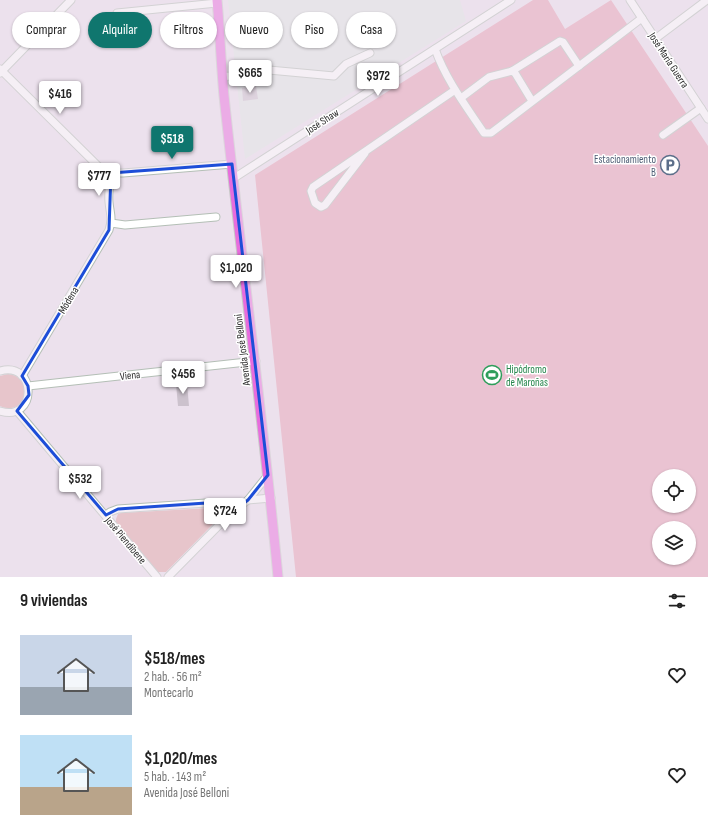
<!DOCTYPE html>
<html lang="es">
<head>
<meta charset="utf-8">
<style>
	:root { --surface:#fff; --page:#f2f2f2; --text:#222; --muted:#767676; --accent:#0f766e }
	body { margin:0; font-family:"Sofia Sans Condensed",sans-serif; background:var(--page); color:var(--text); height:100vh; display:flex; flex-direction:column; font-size:15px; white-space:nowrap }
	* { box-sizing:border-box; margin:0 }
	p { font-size:13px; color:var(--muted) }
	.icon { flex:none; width:22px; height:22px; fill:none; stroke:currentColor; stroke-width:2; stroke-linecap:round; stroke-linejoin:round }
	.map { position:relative; height:577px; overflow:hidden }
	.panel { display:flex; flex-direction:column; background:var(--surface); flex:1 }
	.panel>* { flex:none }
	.banner { position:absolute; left:12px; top:12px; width:400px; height:36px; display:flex; gap:8px }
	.tools { position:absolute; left:652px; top:469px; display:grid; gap:8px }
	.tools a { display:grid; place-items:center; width:44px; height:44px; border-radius:50%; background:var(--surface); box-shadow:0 1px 3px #0004; font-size:20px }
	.price { position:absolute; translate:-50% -34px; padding:0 9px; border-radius:4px; background:#fff; color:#222; font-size:13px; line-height:26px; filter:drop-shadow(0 1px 2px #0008) }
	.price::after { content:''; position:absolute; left:50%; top:24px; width:12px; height:9px; margin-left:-6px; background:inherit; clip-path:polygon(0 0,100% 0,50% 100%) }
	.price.current { background:var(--accent); color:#fff }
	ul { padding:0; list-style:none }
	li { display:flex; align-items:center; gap:12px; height:100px; padding:0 20px }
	li span { display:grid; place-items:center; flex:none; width:112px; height:80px; border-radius:0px; color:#555 }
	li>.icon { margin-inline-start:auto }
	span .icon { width:48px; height:48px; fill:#fffc; stroke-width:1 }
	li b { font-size:17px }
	h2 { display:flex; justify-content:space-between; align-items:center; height:48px; padding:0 20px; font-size:17px }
	.chip { padding:0 14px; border-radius:18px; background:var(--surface); box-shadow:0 1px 3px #0004; font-size:14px; line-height:36px }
	.chip.current { background:var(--accent); color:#fff }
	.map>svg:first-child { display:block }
	.industrial { fill:#e0e7e4 }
	.green { fill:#e0a2a3 }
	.pitch { fill:#e69eb1; fill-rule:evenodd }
	.building { fill:#ccc2cd }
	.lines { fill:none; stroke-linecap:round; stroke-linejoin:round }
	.minor-casing { stroke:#b4bfb6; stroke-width:9 }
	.major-casing { stroke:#c8c8c8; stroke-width:11 }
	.minor { stroke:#fff; stroke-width:7 }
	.major { stroke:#e86cdd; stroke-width:9 }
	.marked { fill:none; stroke:#1d4ed8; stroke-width:3; stroke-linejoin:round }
	.labels { text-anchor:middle; stroke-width:3; stroke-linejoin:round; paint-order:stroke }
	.street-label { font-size:11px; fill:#2d2d2d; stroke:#fff }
	.service-label { font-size:11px; fill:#4e5e75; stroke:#fff; text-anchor:end }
	.leisure-label { font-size:11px; fill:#27864d; stroke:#fff; text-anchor:start }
</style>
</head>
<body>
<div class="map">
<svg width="708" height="577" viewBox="0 0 708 577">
	<rect width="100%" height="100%" fill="#ece1ed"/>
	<!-- industrial -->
	<polygon class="industrial" points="228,0 460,0 466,21 245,159"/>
	<!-- green -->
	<g class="green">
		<path d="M 8,374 C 37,377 26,418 0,406 L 0,376 Z"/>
		<path d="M 210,508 C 217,510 219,515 216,521 L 166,572 L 158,572 L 156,570 L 116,522 L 116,519 L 118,514 L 121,513 Z"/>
	</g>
	<!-- pitch -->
	<path class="pitch" d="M 533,0 L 548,0 L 565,29 L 611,0 L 708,146 L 708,577 L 296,577 L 255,175 ZM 659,476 L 689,476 L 689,506 L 659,506 ZM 659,528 L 689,528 L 689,558 L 659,558 Z"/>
	<!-- building -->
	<g class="building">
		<polygon points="256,86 258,99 243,101 242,88"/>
		<polygon points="187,383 189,406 178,406 176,384"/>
	</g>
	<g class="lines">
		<defs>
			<g id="minor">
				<polyline points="630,0 708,119"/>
				<polyline points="117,13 217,3"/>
				<polyline points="655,39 707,0"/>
				<path d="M 435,49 C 446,80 466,106 484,133 L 491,133 L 642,18"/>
				<path d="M 0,69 L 100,168 C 108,173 114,173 123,173 L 232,164"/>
				<polyline points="512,71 560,41 563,42 579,66"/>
				<polyline points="0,73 71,0"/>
				<polyline points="223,77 269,70 334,76 346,64 370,53"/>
				<polyline points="461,98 489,77 512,71 515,73 532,101"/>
				<polyline points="663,135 701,108"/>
				<polyline points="365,153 325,205 321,207 315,203 311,191 313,187 455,90"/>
				<polyline points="234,178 511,0"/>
				<polyline points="111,223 125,225 216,217"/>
				<path d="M 0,371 C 38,361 37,423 0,411"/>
				<path d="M 22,376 L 109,230 C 113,217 110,214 109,202 C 108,193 110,183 111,173"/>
				<polyline points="28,386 256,361"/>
				<polyline points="17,411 157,577"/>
				<polyline points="248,500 271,498"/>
				<polyline points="106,515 110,512 118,509 206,503 212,503 232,512"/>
				<polyline points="168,577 232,512 248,500 268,475"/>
			</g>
			<path id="major" d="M 217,0 C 220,32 221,64 224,96 C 241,257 263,416 278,577"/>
		</defs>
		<!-- minor casing -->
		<use href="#minor" class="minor-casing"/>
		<!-- major casing -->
		<use href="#major" class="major-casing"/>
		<!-- minor -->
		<use href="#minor" class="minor"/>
		<!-- major -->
		<use href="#major" class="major"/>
	</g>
	<!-- marked area -->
	<path d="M0 0H708V577H0ZM 232,164 L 268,475 L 248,500 L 232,512 L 206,503 L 118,509 L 106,515 L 17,411 L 29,395 L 28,386 L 22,376 L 109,230 L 111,173 Z" fill="#ece1ed" fill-opacity=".55" fill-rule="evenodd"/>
	<path class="marked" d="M 232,164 L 268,475 L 248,500 L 232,512 L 206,503 L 118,509 L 106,515 L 17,411 L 29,395 L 28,386 L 22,376 L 109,230 L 111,173 Z"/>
	<!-- icons -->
	<defs>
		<symbol id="parking-ring" viewBox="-11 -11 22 22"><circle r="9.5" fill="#fff" stroke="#5c6f8a" stroke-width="1.5"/><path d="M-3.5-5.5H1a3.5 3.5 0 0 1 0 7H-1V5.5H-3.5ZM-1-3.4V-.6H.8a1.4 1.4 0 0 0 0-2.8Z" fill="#5c6f8a"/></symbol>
		<symbol id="stadium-ring" viewBox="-11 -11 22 22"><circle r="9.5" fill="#fff" stroke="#2e9e5b" stroke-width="1.5"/><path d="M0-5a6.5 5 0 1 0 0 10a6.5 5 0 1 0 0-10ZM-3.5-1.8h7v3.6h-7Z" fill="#2e9e5b"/></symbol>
	</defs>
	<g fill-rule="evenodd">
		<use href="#parking-ring" x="659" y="154" width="22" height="22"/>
		<use href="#stadium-ring" x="481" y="364" width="22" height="22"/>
	</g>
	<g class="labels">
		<!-- street labels -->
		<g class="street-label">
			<text transform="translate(669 60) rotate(57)" y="4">José María Guerra</text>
			<text transform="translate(322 121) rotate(-33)" y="4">José Shaw</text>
			<text transform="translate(68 300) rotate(-59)" y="4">Módena</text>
			<text transform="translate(242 350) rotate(-97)" y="4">Avenida José Belloni</text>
			<text transform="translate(130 375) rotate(-6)" y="4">Viena</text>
			<text transform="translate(126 540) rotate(50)" y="4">José Piendibene</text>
		</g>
		<!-- service labels -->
		<g class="service-label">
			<text x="656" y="163">Estacionamiento<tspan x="656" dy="13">B</tspan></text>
		</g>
		<!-- leisure labels -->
		<g class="leisure-label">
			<text x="506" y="373">Hipódromo<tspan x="506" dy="13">de Maroñas</tspan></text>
		</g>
	</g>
</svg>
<div class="tools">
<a><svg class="icon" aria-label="locate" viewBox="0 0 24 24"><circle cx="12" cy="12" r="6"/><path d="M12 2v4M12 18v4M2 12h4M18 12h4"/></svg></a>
<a><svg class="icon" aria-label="layers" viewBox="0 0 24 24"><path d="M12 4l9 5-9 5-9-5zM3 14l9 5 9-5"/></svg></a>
</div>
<b class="price" style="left:250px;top:94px">$665</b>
<b class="price" style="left:378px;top:97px">$972</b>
<b class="price" style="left:60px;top:115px">$416</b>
<b class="price current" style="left:172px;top:160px">$518</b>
<b class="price" style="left:99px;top:197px">$777</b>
<b class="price" style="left:236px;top:289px">$1,020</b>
<b class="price" style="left:183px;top:395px">$456</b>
<b class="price" style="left:80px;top:500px">$532</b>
<b class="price" style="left:225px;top:532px">$724</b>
<div class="banner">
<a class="chip">Comprar</a>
<a class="chip current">Alquilar</a>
<a class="chip">Filtros</a>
<a class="chip">Nuevo</a>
<a class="chip">Piso</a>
<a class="chip">Casa</a>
</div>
</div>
<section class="panel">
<h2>9 viviendas<svg class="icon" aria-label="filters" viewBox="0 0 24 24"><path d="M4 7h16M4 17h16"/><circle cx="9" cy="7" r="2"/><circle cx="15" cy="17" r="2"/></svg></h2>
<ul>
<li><span style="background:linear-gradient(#c9d6e8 65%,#9aa5b1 0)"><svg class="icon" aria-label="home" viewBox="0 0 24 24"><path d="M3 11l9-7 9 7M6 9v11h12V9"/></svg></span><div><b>$518/mes</b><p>2 hab. · 56 m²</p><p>Montecarlo</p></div><svg class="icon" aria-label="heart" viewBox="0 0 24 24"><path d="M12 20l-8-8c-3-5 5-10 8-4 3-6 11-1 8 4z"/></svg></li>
<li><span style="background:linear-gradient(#bfe0f5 65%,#b9a48a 0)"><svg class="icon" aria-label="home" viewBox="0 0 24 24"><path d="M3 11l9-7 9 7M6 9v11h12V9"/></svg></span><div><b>$1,020/mes</b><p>5 hab. · 143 m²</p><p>Avenida José Belloni</p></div><svg class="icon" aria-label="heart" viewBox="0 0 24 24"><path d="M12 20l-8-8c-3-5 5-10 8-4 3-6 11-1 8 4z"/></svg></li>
</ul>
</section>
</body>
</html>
